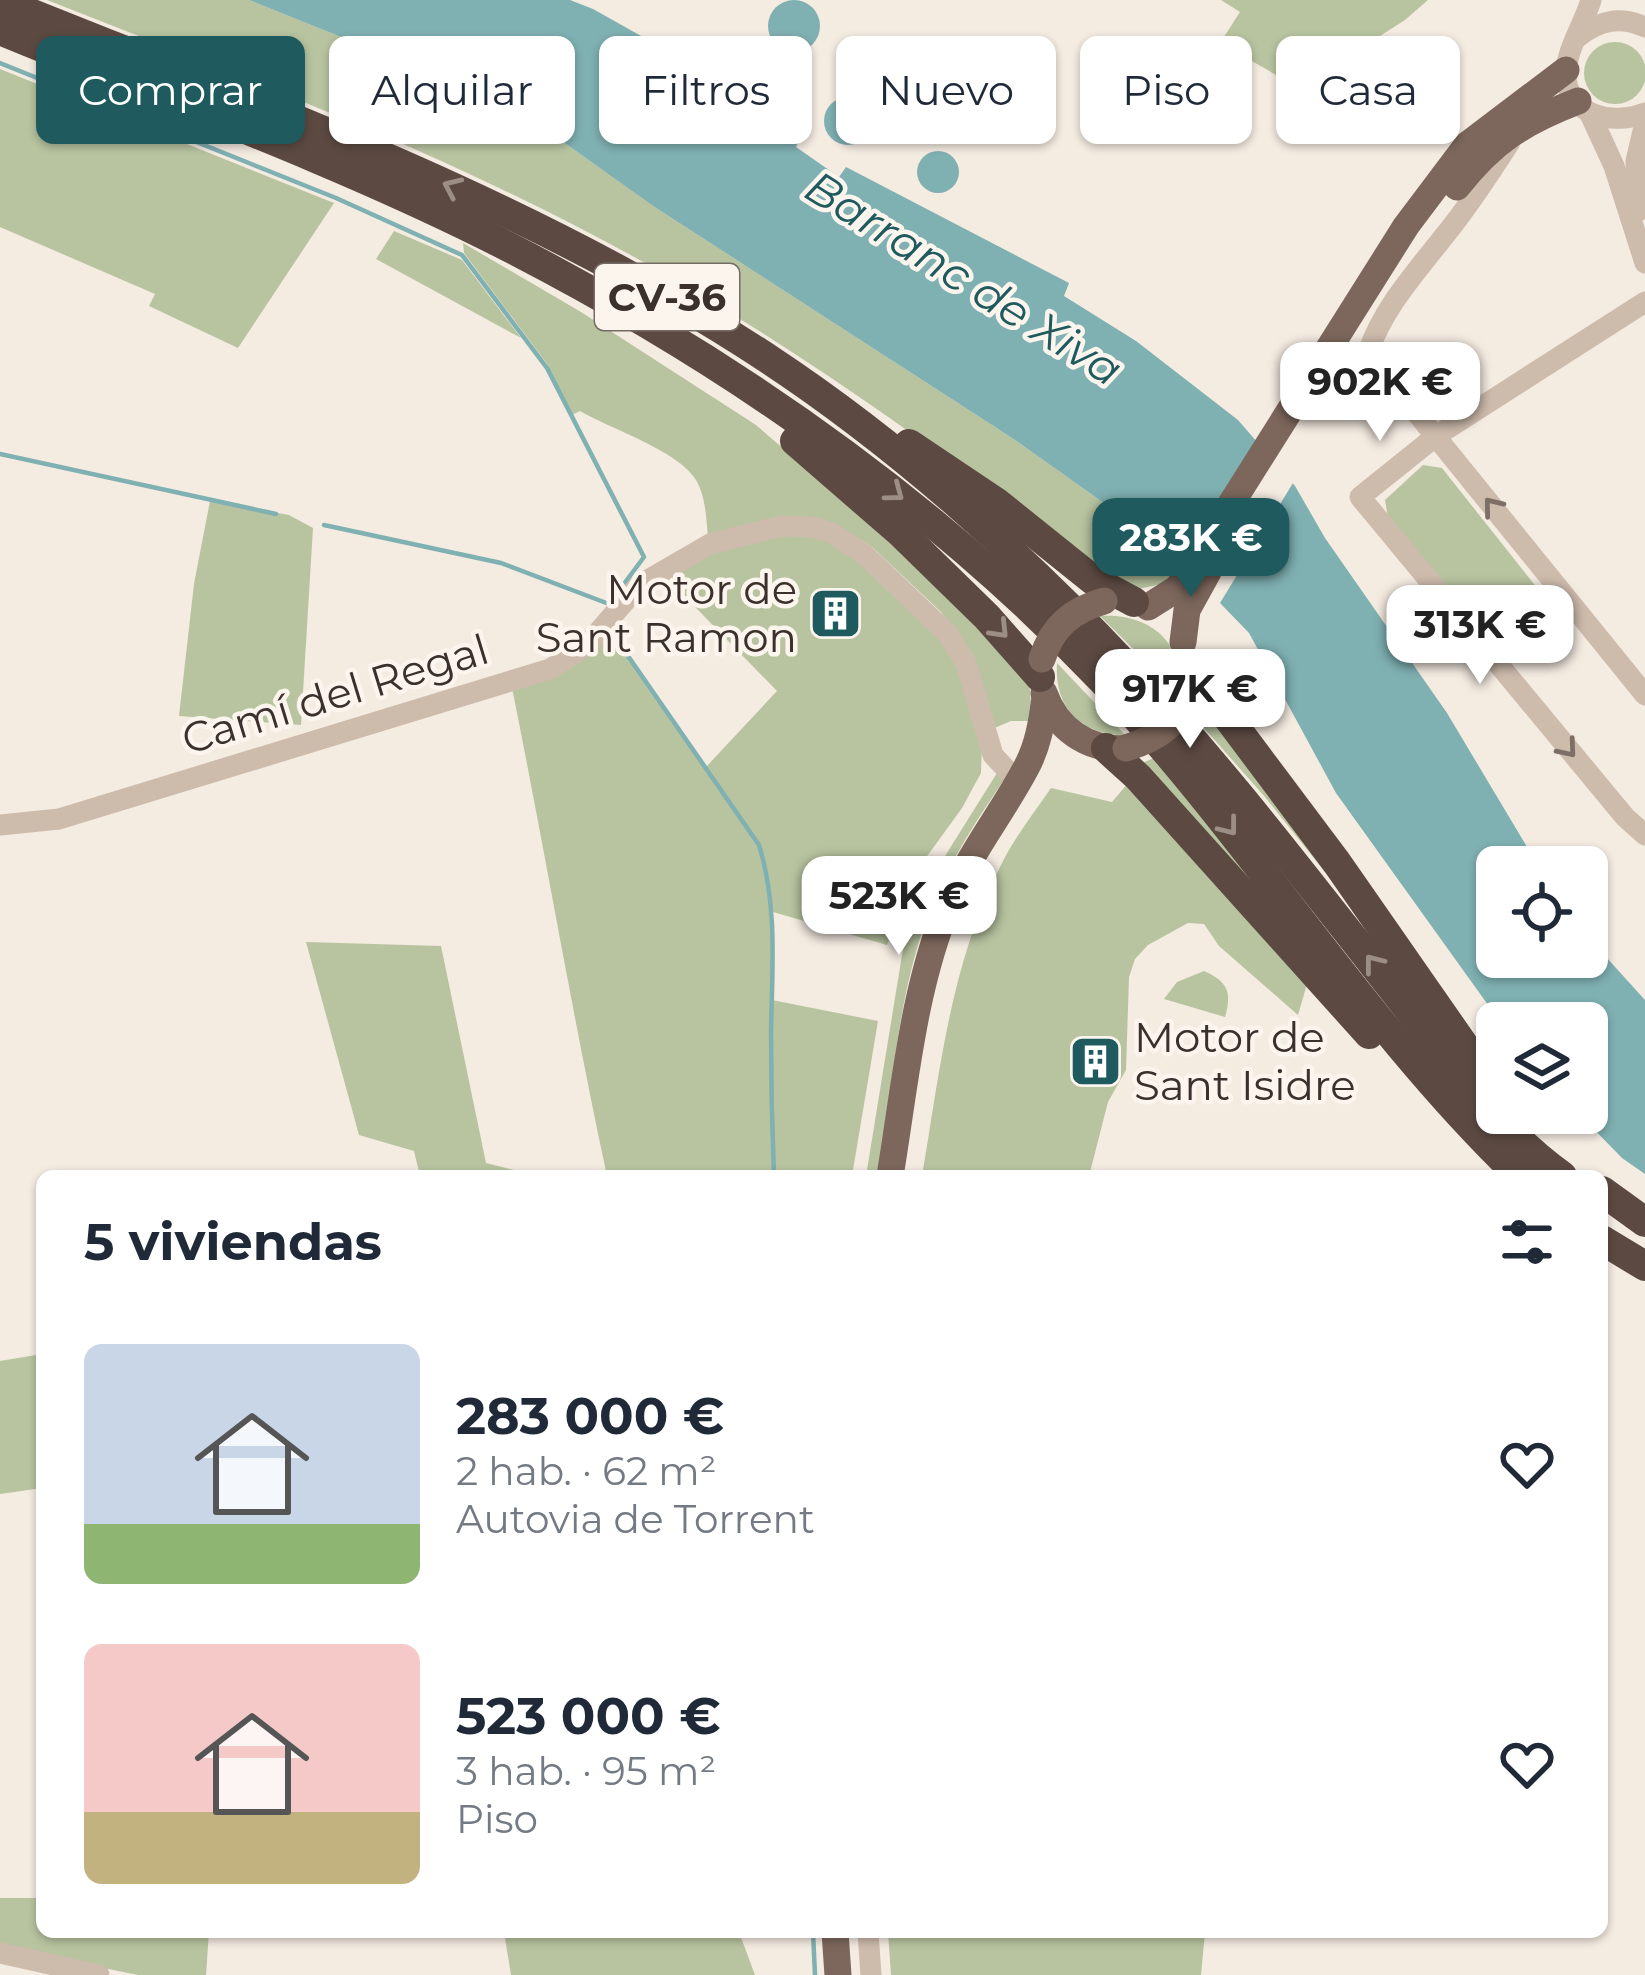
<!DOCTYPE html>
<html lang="es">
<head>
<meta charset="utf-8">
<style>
	:root { --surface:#fff; --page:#f6f6f7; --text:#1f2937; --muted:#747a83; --accent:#1f5a5e }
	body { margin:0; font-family:Montserrat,sans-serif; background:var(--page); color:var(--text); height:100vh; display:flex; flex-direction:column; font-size:45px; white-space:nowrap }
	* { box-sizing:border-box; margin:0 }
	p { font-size:39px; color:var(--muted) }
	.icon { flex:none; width:66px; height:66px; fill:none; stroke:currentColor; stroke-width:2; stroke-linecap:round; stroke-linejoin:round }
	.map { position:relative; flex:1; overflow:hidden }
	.drawer { position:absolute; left:36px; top:1170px; width:1572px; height:768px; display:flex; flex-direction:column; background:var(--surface); border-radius:18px; box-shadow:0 3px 9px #0004 }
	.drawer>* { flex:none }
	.banner { position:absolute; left:36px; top:36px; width:1575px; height:108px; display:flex; gap:24px }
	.fabs { position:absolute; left:1476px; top:846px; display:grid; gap:24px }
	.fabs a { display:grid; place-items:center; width:132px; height:132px; border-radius:18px; background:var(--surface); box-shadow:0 3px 9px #0004; font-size:60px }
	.price { position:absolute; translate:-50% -102px; padding:0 27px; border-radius:24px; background:#fff; color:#222; font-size:39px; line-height:78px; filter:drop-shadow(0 3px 6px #0008) }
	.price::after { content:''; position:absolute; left:50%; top:72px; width:36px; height:27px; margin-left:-18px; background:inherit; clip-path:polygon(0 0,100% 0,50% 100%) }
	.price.current { background:var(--accent); color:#fff }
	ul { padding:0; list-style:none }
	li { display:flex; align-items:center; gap:36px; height:300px; padding:0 48px }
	li span { display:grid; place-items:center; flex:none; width:336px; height:240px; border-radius:18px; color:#555 }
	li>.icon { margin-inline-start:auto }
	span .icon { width:144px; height:144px; fill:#fffc; stroke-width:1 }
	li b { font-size:51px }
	h2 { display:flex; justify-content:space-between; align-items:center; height:144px; padding:0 48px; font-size:51px }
	.tag { padding:0 42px; border-radius:18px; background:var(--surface); box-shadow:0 3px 9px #0004; font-size:42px; line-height:108px }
	.tag.current { background:var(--accent); color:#fff }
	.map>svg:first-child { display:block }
	.green { fill:#b8c4a0 }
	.water { fill:#7fb0b2 }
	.pier { fill:#f4ebe1 }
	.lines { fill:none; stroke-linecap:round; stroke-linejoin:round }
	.stream { stroke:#7fb0b2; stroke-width:4.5 }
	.minor { stroke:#cdbbac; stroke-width:21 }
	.major { stroke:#7d675c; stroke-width:27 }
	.highway { stroke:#5c4a42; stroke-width:30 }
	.major-bridge { stroke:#7d675c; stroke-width:27 }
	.oneway { stroke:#9c8e87 }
	.oneway2 { stroke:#7d6f65 }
	.labels { text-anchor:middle; stroke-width:9; stroke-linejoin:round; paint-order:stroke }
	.shield { fill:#fbf5ee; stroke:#756b66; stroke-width:3 }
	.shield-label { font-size:39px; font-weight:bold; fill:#3b302b }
	.poi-label { font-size:42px; fill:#3b302b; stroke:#fbf5ee; text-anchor:end }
	.street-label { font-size:42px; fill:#3b302b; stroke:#fbf5ee }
	.water-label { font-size:45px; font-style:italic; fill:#1f5a5e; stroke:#fbf5ee }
</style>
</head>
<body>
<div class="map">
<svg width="1645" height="1975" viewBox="0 0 1645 1975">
	<rect width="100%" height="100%" fill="#f4ebe1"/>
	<!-- green -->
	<g class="green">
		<path d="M 47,0 L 249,0 L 423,70 L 545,129 L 653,206 L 1012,438 L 1166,547 L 1183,564 L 1171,582 L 1134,590 L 1111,582 C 964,469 815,359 654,268 C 461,159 252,81 47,0 Z"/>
		<polygon points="1221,0 1428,0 1405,20 1299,88 1220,43 1240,12"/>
		<circle cx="1615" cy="73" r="31"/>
		<polygon points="0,69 334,203 238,348 149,306 155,294 0,227"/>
		<polygon points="394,231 462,260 521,338 376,259"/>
		<path d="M 463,243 L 581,312 L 756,425 L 947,589 L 1029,676 L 1032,721 L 1011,721 L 992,729 L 973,656 L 941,612 L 872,547 L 837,525 L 708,537 C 706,518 706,497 696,480 C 679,451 609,428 580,411 L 572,415 L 547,364 L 464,253 Z"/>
		<polygon points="1423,465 1442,468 1541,593 1490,636 1388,518 1385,500"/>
		<polygon points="210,501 289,515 313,528 301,725 179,716 194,584"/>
		<path d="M 824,534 L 900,593 L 959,662 L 982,743 L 981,773 L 962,808 L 920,866 L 887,945 L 773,912 L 772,1000 L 878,1021 L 852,1176 L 607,1176 C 572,1013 545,851 512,688 L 609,628 L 706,767 L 777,691 L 668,579 L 719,548 L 774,535 Z"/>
		<path d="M 1100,616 C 1145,612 1188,641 1175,690 Z"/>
		<path d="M 1057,663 L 1126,736 C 1082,734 1054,710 1057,663 Z"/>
		<polygon points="1203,705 1389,952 1265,797 1196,719"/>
		<polygon points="1154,758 1336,985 1142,763"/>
		<path d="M 997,773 L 1005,778 C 975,823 943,871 925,923 C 897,1003 892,1093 878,1176 L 866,1176 L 902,955 L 915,904 Z"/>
		<path d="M 1129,782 L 1307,984 L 1298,1015 L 1219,946 L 1204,924 L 1188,923 L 1148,945 L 1135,959 L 1129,977 L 1126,1070 L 1108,1102 L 1089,1176 L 922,1176 C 940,1070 951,962 1001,865 C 1014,838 1034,813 1051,788 L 1112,802 Z"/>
		<polygon points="306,942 441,946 486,1163 537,1176 420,1176 414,1151 359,1135"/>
		<path d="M 1204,971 C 1228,982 1232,992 1225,1017 L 1164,999 L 1177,982 Z"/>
		<polygon points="42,1354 42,1488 0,1494 0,1361"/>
		<polygon points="0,1898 42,1898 42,1932 209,1932 206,1975 138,1975 0,1947"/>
		<polygon points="504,1932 739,1932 755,1975 511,1975"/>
		<polygon points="888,1932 1205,1932 1201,1975 891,1975"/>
	</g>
	<!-- water -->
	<g class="water">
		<polygon points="249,0 570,0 593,9 725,83 800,138 796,147 839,177 846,167 1069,283 1064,296 1136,341 1238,420 1295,486 1325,538 1447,713 1539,867 1497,867 1497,957 1587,957 1587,936 1645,1000 1645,1174 1622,1158 1578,1113 1587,1113 1587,1023 1501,1023 1336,793 1249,633 1166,547 1012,438 653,206 545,129 423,70"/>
		<circle cx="794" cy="26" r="26"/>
		<circle cx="875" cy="72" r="24"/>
		<circle cx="848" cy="121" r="24"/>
		<circle cx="967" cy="120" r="21"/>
		<circle cx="938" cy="172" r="21"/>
	</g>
	<!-- pier -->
	<polygon class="pier" points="1263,439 1296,478 1217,608 1179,569"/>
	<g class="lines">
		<!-- stream -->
		<g class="stream">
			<polyline points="0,63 336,198 462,255 547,368 644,557 609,604 501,563 324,525"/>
			<polyline points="0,454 276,514"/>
			<path d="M 610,630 L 759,845 C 778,906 772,970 771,1033 C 771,1081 772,1128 774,1176"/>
			<polyline points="813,1932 815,1975"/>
		</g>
		<!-- minor -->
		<g class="minor">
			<path d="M 1591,0 C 1584,24 1567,48 1566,73 C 1566,116 1613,126 1645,113"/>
			<path d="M 1578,37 C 1600,20 1620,16 1645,27"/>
			<polyline points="1590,114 1614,166 1645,263"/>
			<path d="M 1510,142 C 1490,173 1469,206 1445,235 C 1417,271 1382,309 1368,353 L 1645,695"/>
			<polyline points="1637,212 1636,161 1645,123"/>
			<polyline points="1645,302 1436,436 1360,497 1625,817 1645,835"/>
			<polyline points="0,825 59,819 550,669 587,645 639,585 710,544 781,526 812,527 832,533 865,555 947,633 966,663 993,755 1017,781"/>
			<polyline points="868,1932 871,1975"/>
			<polyline points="0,1953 99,1975"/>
		</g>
		<!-- major -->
		<g class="major">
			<path d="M 1457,187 C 1494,140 1524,122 1578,101"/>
			<polyline points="1148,607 1178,588 1406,226 1467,145 1566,70"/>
			<polyline points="1183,642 1187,610 1208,572"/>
			<path d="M 1044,693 C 1057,729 1086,749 1124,749"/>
			<path d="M 890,1176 C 905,1086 913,989 948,905 C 968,855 1001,815 1026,768 C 1038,746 1042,722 1045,697"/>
			<polyline points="835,1932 838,1975"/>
		</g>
		<!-- highway -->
		<g class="highway">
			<path d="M 0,1 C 262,107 533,203 770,360 C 897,444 1023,556 1127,667 C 1221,767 1303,875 1388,983 C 1441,1049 1492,1126 1562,1176"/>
			<path d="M 0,30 C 162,97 328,157 485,235 C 714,350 929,498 1106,684 C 1253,840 1365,1027 1520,1176"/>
			<polyline points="795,441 901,533 987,617 1040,677"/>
			<polyline points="909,444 997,503 1093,580 1134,602"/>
			<polyline points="1190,667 1337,863 1472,1057"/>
			<polyline points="1106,748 1138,777 1369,1034"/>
			<polyline points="1602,1191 1645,1222"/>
			<polyline points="1602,1240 1645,1266"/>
		</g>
		<!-- major-bridge -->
		<g class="major-bridge">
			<path d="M 1042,659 C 1052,627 1072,610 1104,601"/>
			<path d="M 1126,748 C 1159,738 1179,724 1189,690"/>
		</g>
	</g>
	<!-- one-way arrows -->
	<defs><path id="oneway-chevron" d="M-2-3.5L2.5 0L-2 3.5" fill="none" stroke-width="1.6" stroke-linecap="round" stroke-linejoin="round" transform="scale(3)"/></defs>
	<g class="oneway">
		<use href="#oneway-chevron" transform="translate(452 187) rotate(-156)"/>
		<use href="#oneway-chevron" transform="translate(895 493) rotate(37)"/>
		<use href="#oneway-chevron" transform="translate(1000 630) rotate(46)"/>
		<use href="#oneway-chevron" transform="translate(1229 827) rotate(52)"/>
		<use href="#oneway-chevron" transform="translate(1373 963) rotate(-128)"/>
	</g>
	<g class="oneway2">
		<use href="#oneway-chevron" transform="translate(1492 506) rotate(-129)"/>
		<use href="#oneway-chevron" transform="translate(1568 749) rotate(50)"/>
	</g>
	<!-- icons -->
	<defs>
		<symbol id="building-square" viewBox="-11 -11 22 22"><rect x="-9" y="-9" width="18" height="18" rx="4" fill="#1f5a5e" stroke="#fbf5ee"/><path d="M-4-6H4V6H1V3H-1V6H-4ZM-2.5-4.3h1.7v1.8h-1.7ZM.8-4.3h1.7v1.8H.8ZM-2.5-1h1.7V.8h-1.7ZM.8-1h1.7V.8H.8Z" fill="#fff"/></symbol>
	</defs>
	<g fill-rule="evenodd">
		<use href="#building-square" x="806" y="584" width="59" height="59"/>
		<use href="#building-square" x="1066" y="1032" width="59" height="59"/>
	</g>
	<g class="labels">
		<!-- shield labels -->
		<rect class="shield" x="595" y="264" width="144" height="66" rx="9"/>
		<g class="shield-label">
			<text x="667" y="311">CV-36</text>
		</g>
		<!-- poi labels -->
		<g class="poi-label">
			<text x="797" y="604">Motor de<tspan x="797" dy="48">Sant Ramon</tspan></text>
			<text x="1134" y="1052" text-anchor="start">Motor de<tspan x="1134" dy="48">Sant Isidre</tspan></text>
		</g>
		<!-- street labels -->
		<g class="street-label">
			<text transform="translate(335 694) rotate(-17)" y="15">Camí del Regal</text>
		</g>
		<!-- water labels -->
		<g class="water-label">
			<text transform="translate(964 278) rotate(32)" y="16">Barranc de Xiva</text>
		</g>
	</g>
</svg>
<div class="fabs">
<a><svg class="icon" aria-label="locate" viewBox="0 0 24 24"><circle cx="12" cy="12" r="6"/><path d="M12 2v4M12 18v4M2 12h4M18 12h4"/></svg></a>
<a><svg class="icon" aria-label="layers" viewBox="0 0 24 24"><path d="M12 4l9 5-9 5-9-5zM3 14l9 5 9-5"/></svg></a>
</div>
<b class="price" style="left:1380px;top:444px">902K €</b>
<b class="price current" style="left:1191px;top:600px">283K €</b>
<b class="price" style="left:1480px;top:687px">313K €</b>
<b class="price" style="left:1190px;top:751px">917K €</b>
<b class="price" style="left:899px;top:958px">523K €</b>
<div class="banner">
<a class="tag current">Comprar</a>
<a class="tag">Alquilar</a>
<a class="tag">Filtros</a>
<a class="tag">Nuevo</a>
<a class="tag">Piso</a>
<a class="tag">Casa</a>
</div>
<section class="drawer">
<h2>5 viviendas<svg class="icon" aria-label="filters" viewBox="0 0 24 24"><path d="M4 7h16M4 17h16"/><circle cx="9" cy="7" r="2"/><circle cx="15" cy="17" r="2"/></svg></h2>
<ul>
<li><span style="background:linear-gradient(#c9d6e8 75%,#8fb573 0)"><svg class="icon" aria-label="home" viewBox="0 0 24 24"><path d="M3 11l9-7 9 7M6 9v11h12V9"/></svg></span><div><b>283 000 €</b><p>2 hab. · 62 m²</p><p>Autovia de Torrent</p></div><svg class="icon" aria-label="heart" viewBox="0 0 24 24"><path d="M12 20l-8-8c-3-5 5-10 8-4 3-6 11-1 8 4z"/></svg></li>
<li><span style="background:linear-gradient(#f6c9c9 70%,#c2b280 0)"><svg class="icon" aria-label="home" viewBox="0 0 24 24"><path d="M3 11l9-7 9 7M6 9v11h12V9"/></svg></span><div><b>523 000 €</b><p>3 hab. · 95 m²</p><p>Piso</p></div><svg class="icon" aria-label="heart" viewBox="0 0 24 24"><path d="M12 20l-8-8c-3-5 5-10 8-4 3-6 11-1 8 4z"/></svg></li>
</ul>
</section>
</div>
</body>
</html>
